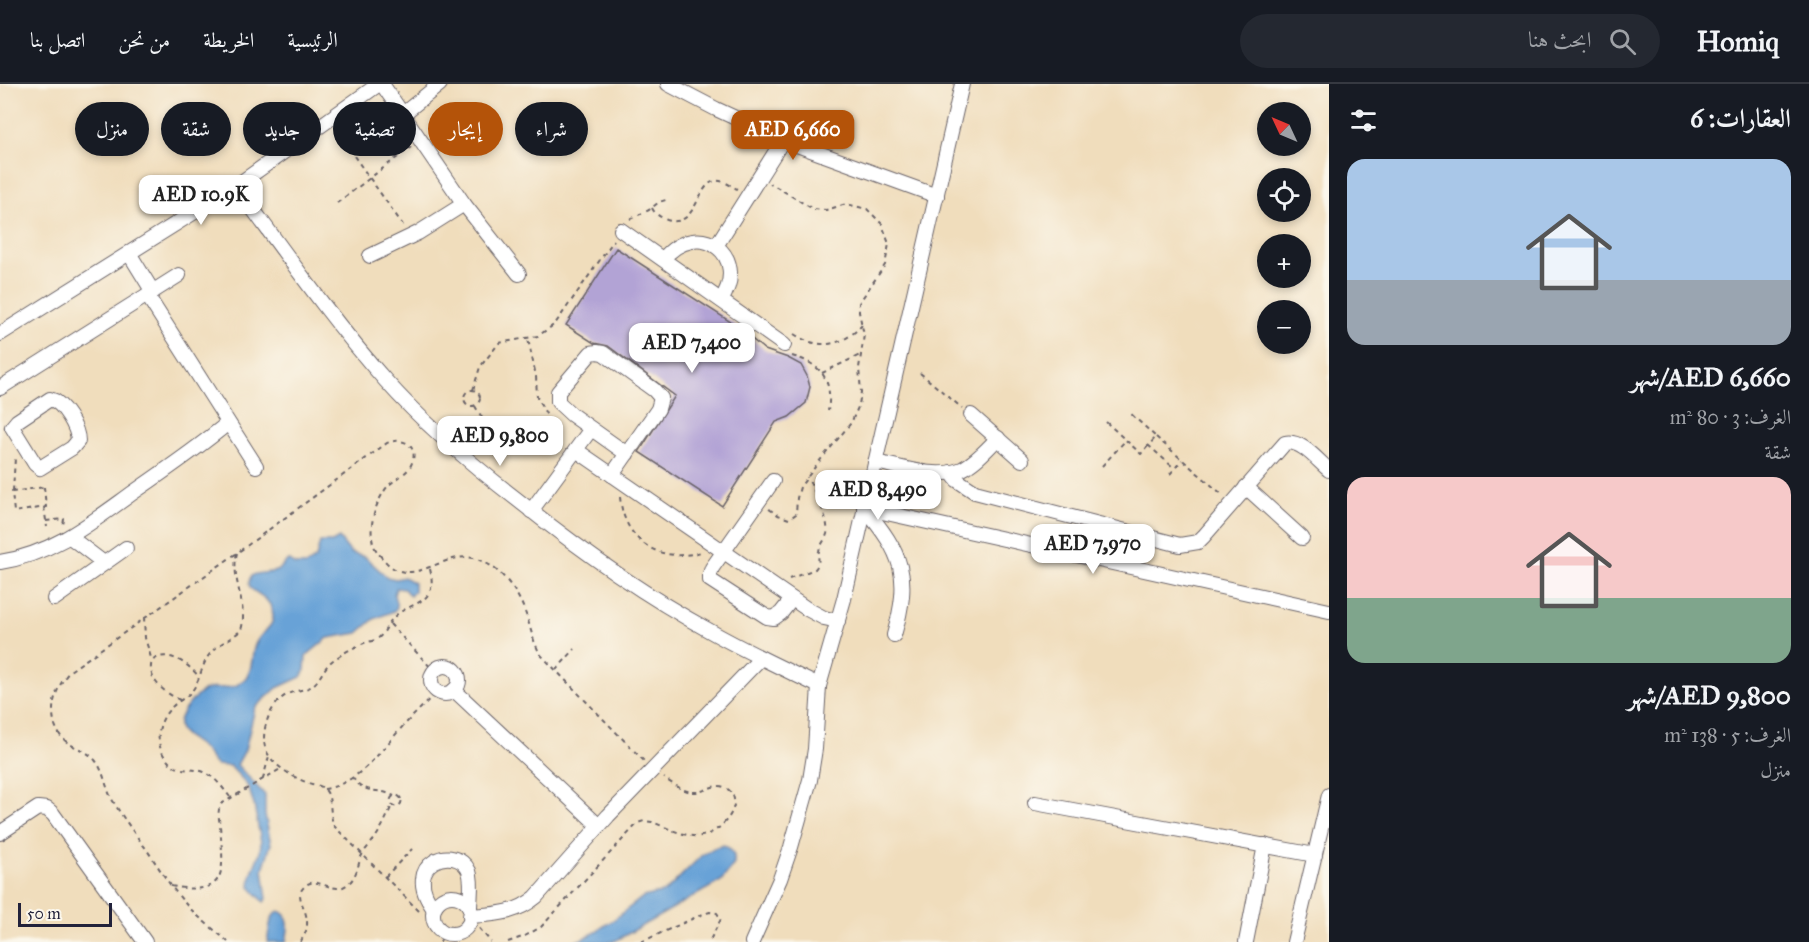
<!DOCTYPE html>
<html lang="ar">
<head>
<meta charset="utf-8">
<style>
	:root { --surface:#171b24; --page:#242831; --text:#f1f3f6; --muted:#9ea1a6; --line:#363941; --accent:#b45309 }
	body { margin:0; font-family:"IM FELL Great Primer",Amiri,serif; background:var(--page); color:var(--text); direction:rtl; height:100vh; display:flex; flex-direction:column; font-size:22px; white-space:nowrap }
	* { box-sizing:border-box; margin:0 }
	p { font-size:20px; color:var(--muted) }
	.icon { flex:none; width:33px; height:33px; fill:none; stroke:currentColor; stroke-width:2; stroke-linecap:round; stroke-linejoin:round }
	.map { position:relative; flex:1; overflow:hidden; direction:ltr }
	.sheet { display:flex; flex-direction:column; background:var(--surface); width:480px }
	.sheet>* { flex:none }
	.guide { position:absolute; left:18px; top:18px; width:570px; height:54px; direction:rtl; display:flex; gap:12px }
	.needle { width:39px; rotate:314deg }
	.fabs { position:absolute; left:1257px; top:18px; display:grid; gap:12px }
	.fabs a { display:grid; place-items:center; width:54px; height:54px; border-radius:50%; background:var(--surface); box-shadow:0 3px 9px #0003; font-size:30px }
	.scale { position:absolute; left:18px; bottom:15px; width:94px; box-sizing:border-box; padding-left:6px; border:3px solid #22223b; border-top:0; font-size:16px; line-height:21px; white-space:nowrap; color:#22223b; -webkit-text-stroke:4px #fbf7ec; paint-order:stroke }
	.price { position:absolute; translate:-50% -51px; padding:0 14px; border-radius:12px; background:#fff; color:#222; font-size:20px; line-height:39px; filter:drop-shadow(0 2px 3px #0008) }
	.price::after { content:''; position:absolute; left:50%; top:36px; width:18px; height:14px; margin-left:-9px; background:inherit; clip-path:polygon(0 0,100% 0,50% 100%) }
	.price.active { background:var(--accent); color:#fff }
	ul { padding:0; list-style:none }
	li { display:grid; align-content:center; gap:12px; height:318px; padding:0 18px }
	li span { display:grid; place-items:center; height:186px; border-radius:18px; color:#555 }
	li>.icon { margin-inline-start:auto }
	span .icon { width:108px; height:108px; fill:#fffc; stroke-width:1 }
	li b { font-size:26px }
	h2 { display:flex; justify-content:space-between; align-items:center; height:72px; padding:0 18px; font-size:26px }
	.pill { padding:0 21px; border-radius:27px; background:var(--surface); box-shadow:0 3px 9px #0003; font-size:21px; line-height:54px }
	.pill.active { background:var(--accent); color:#fff }
	header { display:flex; align-items:center; gap:36px; box-sizing:border-box; height:84px; padding:0 30px; background:var(--surface); border-bottom:2px solid var(--line) }
	header strong { font-size:28px }
	nav { display:flex; gap:33px; margin-inline-start:auto; font-size:21px }
	.search { width:420px; height:54px; background:var(--page); display:flex; align-items:center; gap:15px; box-sizing:border-box; padding:0 21px; border-radius:33px; color:var(--muted); font-size:22px }
	main { display:flex; flex:1; min-height:0 }
	.map>svg:first-child { display:block }
	.water { fill:#68a2d7; stroke:#456289; stroke-width:1.5 }
	.building { fill:#b2a3d5 }
	.lines { fill:none; stroke-linecap:round; stroke-linejoin:round }
	.minor-casing { stroke:#6a6368; stroke-width:16 }
	.path { stroke:#6a6368; stroke-width:2; stroke-dasharray:4.5 4.5; stroke-linecap:butt }
	.minor { stroke:#fff; stroke-width:14 }
</style>
</head>
<body>
<header>
<strong>Homiq</strong>
<div class="search"><svg class="icon" aria-label="search" viewBox="0 0 24 24"><circle cx="10" cy="10" r="6"/><path d="M15 15l6 6"/></svg>ابحث هنا</div>
<nav><a>الرئيسية</a><a>الخريطة</a><a>من نحن</a><a>اتصل بنا</a></nav>
</header>
<main>
<section class="sheet">
<h2>العقارات: 6<svg class="icon" aria-label="filters" viewBox="0 0 24 24"><path d="M4 7h16M4 17h16"/><circle cx="9" cy="7" r="2"/><circle cx="15" cy="17" r="2"/></svg></h2>
<ul>
<li><span style="background:linear-gradient(#a9c7e8 65%,#9aa5b1 0)"><svg class="icon" aria-label="home" viewBox="0 0 24 24"><path d="M3 11l9-7 9 7M6 9v11h12V9"/></svg></span><div><b>AED 6,660/شهر</b><p>الغرف: 3 · 80 m²</p><p>شقة</p></div></li>
<li><span style="background:linear-gradient(#f6c9c9 65%,#7fa58c 0)"><svg class="icon" aria-label="home" viewBox="0 0 24 24"><path d="M3 11l9-7 9 7M6 9v11h12V9"/></svg></span><div><b>AED 9,800/شهر</b><p>الغرف: 5 · 138 m²</p><p>منزل</p></div></li>
</ul>
</section>
<div class="map">
<svg width="1329" height="858" viewBox="0 0 1329 858">
	<rect width="100%" height="100%" fill="#fbf7ec"/>
	<filter id="ink" filterUnits="userSpaceOnUse"><feTurbulence type="fractalNoise" baseFrequency=".0167" numOctaves="2"/><feDisplacementMap in="SourceGraphic" scale="12" xChannelSelector="R" yChannelSelector="G"/><feConvolveMatrix kernelMatrix="1 2 1 2 8 2 1 2 1" color-interpolation-filters="sRGB"/></filter>
	<filter id="wash" filterUnits="userSpaceOnUse"><feTurbulence type="fractalNoise" baseFrequency=".008" numOctaves="4" result="noise"/><feDisplacementMap in="SourceGraphic" scale="24" xChannelSelector="R" yChannelSelector="G"/><feGaussianBlur stdDeviation="1.35" result="paint"/><feColorMatrix in="noise" values="0 0 0 0 0 0 0 0 0 0 0 0 0 0 0 0 0 1.4 0 .05"/><feComposite in="paint" operator="in"/></filter>
	<g filter="url(#wash)">
		<rect width="100%" height="100%" fill="#f0ddbc"/>
		<!-- water -->
		<g class="water">
			<path d="M 339,454 L 351,469 L 365,473 L 387,493 L 396,495 L 404,493 L 414,499 L 414,507 L 410,512 L 404,505 L 396,504 L 394,511 L 397,523 L 394,527 L 374,535 L 358,549 L 328,554 L 306,572 L 305,586 L 301,593 L 277,604 L 255,624 L 245,666 L 237,681 L 265,711 L 265,731 L 271,760 L 263,785 L 267,815 L 264,818 L 250,803 L 251,791 L 260,768 L 261,758 L 254,721 L 249,705 L 245,698 L 230,682 L 216,681 C 211,675 207,669 201,663 C 187,651 169,648 185,625 C 191,618 197,610 205,606 C 215,602 227,606 237,601 C 258,589 248,571 257,557 C 264,545 277,542 272,526 C 269,514 259,511 250,504 C 245,484 266,491 276,487 C 281,485 284,479 288,476 L 296,481 L 306,481 L 316,474 L 320,458 L 332,458 Z"/>
			<polygon points="724,761 730,765 734,772 734,780 721,797 617,856 611,858 575,858 592,850 612,837 643,813 665,808 702,771 714,764"/>
			<path d="M 279,827 C 292,832 288,847 286,858 L 267,858 C 270,847 268,832 279,827 Z"/>
		</g>
		<g id="blocks">
			<!-- building -->
			<polygon class="building" points="616,164 734,240 765,266 788,274 801,281 807,292 810,303 806,319 789,333 776,338 722,422 639,368 675,312 608,262 594,259 566,241"/>
		</g>
	</g>
	<g filter="url(#ink)">
		<use href="#blocks" fill-opacity="0" stroke="#6a6368" stroke-width="1.5"/>
		<g class="lines">
			<defs>
				<g id="minor">
					<polyline points="382,0 464,120 519,190"/>
					<polyline points="668,0 716,25 783,56 937,112"/>
					<polyline points="403,30 440,0"/>
					<path d="M 236,102 C 284,167 331,235 385,296 C 425,341 471,380 519,417 C 579,465 642,510 710,547 C 745,567 782,584 819,602"/>
					<polyline points="621,146 784,261"/>
					<polyline points="716,162 783,56"/>
					<polyline points="129,169 153,208"/>
					<polyline points="370,172 418,149 464,120"/>
					<path d="M 663,175 C 699,132 751,172 721,216"/>
					<polyline points="147,211 256,382"/>
					<polyline points="0,250 236,102 379,0"/>
					<polyline points="0,304 179,191"/>
					<path d="M 50,315 C 63,318 78,344 78,357 L 72,364 L 40,384 L 35,380 L 12,343 L 17,337 Z"/>
					<polyline points="971,331 1022,376"/>
					<polyline points="576,366 807,525 824,534 838,537"/>
					<path d="M 875,378 C 901,383 937,396 962,385 C 976,378 987,365 998,354"/>
					<path d="M 951,388 L 957,396 L 975,408 L 1180,461 L 1198,458 L 1204,452 L 1285,359 C 1301,355 1318,377 1329,386"/>
					<polyline points="612,391 658,325 661,314 654,306 603,269 597,268 591,269 558,308 558,318 572,331 627,370"/>
					<polyline points="773,397 712,484 710,490 710,496 767,533 774,534 781,529 792,515"/>
					<polyline points="1246,403 1302,454"/>
					<polyline points="864,424 1329,527"/>
					<path d="M 864,424 C 903,470 911,492 894,551"/>
					<polyline points="531,427 591,345"/>
					<polyline points="70,453 104,479"/>
					<path d="M 0,478 C 53,470 92,438 134,408 C 166,386 198,364 228,339"/>
					<polyline points="54,515 126,464"/>
					<circle cx="445" cy="596" r="14"/>
					<polyline points="454,606 599,742"/>
					<polyline points="1035,719 1315,771"/>
					<polyline points="0,749 38,724 47,725 53,730 145,858"/>
					<circle cx="452" cy="831" r="19"/>
					<path d="M 434,825 C 399,779 456,758 469,787 C 473,799 470,813 470,825"/>
					<path d="M 470,832 C 495,830 516,830 536,813 L 608,732 L 761,574"/>
					<polyline points="752,858 780,795 791,763 810,696 815,665 819,602 844,515 962,0"/>
					<polyline points="1246,858 1265,761"/>
					<polyline points="1294,858 1329,711"/>
				</g>
			</defs>
			<!-- minor casing -->
			<use href="#minor" class="minor-casing"/>
			<!-- path -->
			<g class="path">
				<polyline points="354,72 403,141"/>
				<polyline points="337,119 411,63"/>
				<path d="M 652,124 C 655,130 660,133 667,136 C 697,145 696,101 715,97 C 722,95 731,102 737,105"/>
				<polyline points="630,135 649,126 659,118 669,115"/>
				<path d="M 794,250 C 818,266 842,263 862,241"/>
				<path d="M 792,272 C 822,280 833,296 828,327"/>
				<polyline points="822,289 862,270"/>
				<polyline points="920,289 962,324"/>
				<polyline points="473,306 480,283 499,259 538,252 555,240 614,156"/>
				<circle cx="472" cy="314" r="8"/>
				<path d="M 475,322 C 482,334 493,352 505,359 C 526,371 542,349 547,332 L 537,313 L 536,292 L 528,255"/>
				<polyline points="1106,338 1141,370 1156,353 1130,329"/>
				<polyline points="1156,353 1224,412"/>
				<polyline points="1148,361 1174,384"/>
				<polyline points="1102,382 1126,356"/>
				<polyline points="1170,390 1182,376"/>
				<polygon points="44,403 46,423 14,428 12,408"/>
				<polyline points="13,407 15,374"/>
				<path d="M 620,413 C 624,457 659,480 701,468"/>
				<polyline points="44,423 47,443"/>
				<polyline points="769,425 778,431 789,435 796,430 797,414 800,403 818,379 851,339 859,321 861,308 859,284 864,251 859,228 859,219 885,181 889,160 882,140 867,125 846,120 826,126 813,125 770,99"/>
				<polyline points="46,437 64,435 63,442"/>
				<path d="M 789,495 L 815,485 C 821,478 817,475 819,467 C 820,461 825,457 827,450 C 830,436 814,406 807,393"/>
				<polyline points="144,533 145,554 152,577"/>
				<polyline points="390,540 434,587"/>
				<polyline points="556,586 575,565"/>
				<path d="M 180,616 C 165,609 146,595 152,577 C 167,564 190,581 199,593"/>
				<path d="M 352,693 C 366,712 377,703 394,712"/>
				<polyline points="263,695 269,672"/>
				<path d="M 324,705 C 359,700 382,665 404,641 C 415,630 426,619 437,607"/>
				<circle cx="396" cy="717" r="5.5"/>
				<path d="M 230,713 C 223,704 215,693 204,688 C 192,683 180,689 170,679 C 153,663 156,637 173,622 C 178,617 186,614 191,608 C 200,598 201,582 209,571 C 217,560 232,555 241,546 C 249,522 230,495 237,469"/>
				<polyline points="385,793 412,765"/>
				<path d="M 171,802 C 229,813 224,788 220,742 C 219,734 217,727 221,720 L 282,684"/>
				<path d="M 419,827 L 334,742 C 329,731 332,714 326,707 C 321,700 312,701 306,698 C 292,693 269,679 265,663 C 261,645 270,621 286,611 C 294,606 304,607 312,602 C 321,595 323,584 332,577 C 340,571 354,563 364,559 C 368,558 373,557 377,555 C 385,550 387,540 393,534 C 410,516 439,523 430,485"/>
				<polyline points="479,844 491,858"/>
				<path d="M 228,858 C 214,845 197,833 184,818 C 170,802 159,784 147,766 C 135,750 123,734 113,717 C 105,704 105,688 95,676 C 81,660 64,666 55,641 C 49,621 57,602 70,587 L 237,469 L 387,359 C 404,352 420,363 411,381 C 407,390 395,395 388,402 C 376,416 367,444 374,462 C 376,467 381,473 385,477 C 413,509 447,460 482,477 C 502,486 518,508 525,528 C 531,543 532,557 541,571 L 644,677"/>
				<path d="M 300,858 C 320,832 290,816 304,803 C 315,791 329,808 343,803 C 356,797 357,784 361,773 C 364,766 371,760 375,754 C 382,744 387,733 392,721"/>
				<polyline points="440,858 445,848"/>
				<path d="M 508,858 L 525,852 L 541,843 L 638,739 L 644,737 L 652,738 C 666,743 686,754 701,752 C 723,749 749,715 724,703 C 715,699 706,707 697,708 C 685,709 674,701 664,694"/>
				<polyline points="641,858 703,830 710,828 717,829 721,835 709,858"/>
			</g>
			<!-- minor -->
			<use href="#minor" class="minor"/>
		</g>
	</g>
</svg>
<div class="fabs">
<a><svg class="needle" viewBox="-14 -14 28 28"><path d="M0-13l5 13h-10z" fill="#e53935"/><path d="M0 13l5-13h-10z" fill="#9ea1a6"/></svg></a>
<a><svg class="icon" aria-label="locate" viewBox="0 0 24 24"><circle cx="12" cy="12" r="6"/><path d="M12 2v4M12 18v4M2 12h4M18 12h4"/></svg></a>
<a>+</a>
<a>−</a>
</div>
<div class="scale">50 m</div>
<b class="price active" style="left:793px;top:77px">AED 6,660</b>
<b class="price" style="left:201px;top:142px">AED 10.9K</b>
<b class="price" style="left:692px;top:290px">AED 7,400</b>
<b class="price" style="left:500px;top:383px">AED 9,800</b>
<b class="price" style="left:878px;top:437px">AED 8,490</b>
<b class="price" style="left:1093px;top:491px">AED 7,970</b>
<div class="guide">
<a class="pill">شراء</a>
<a class="pill active">إيجار</a>
<a class="pill">تصفية</a>
<a class="pill">جديد</a>
<a class="pill">شقة</a>
<a class="pill">منزل</a>
</div>
</div>
</main>
</body>
</html>
